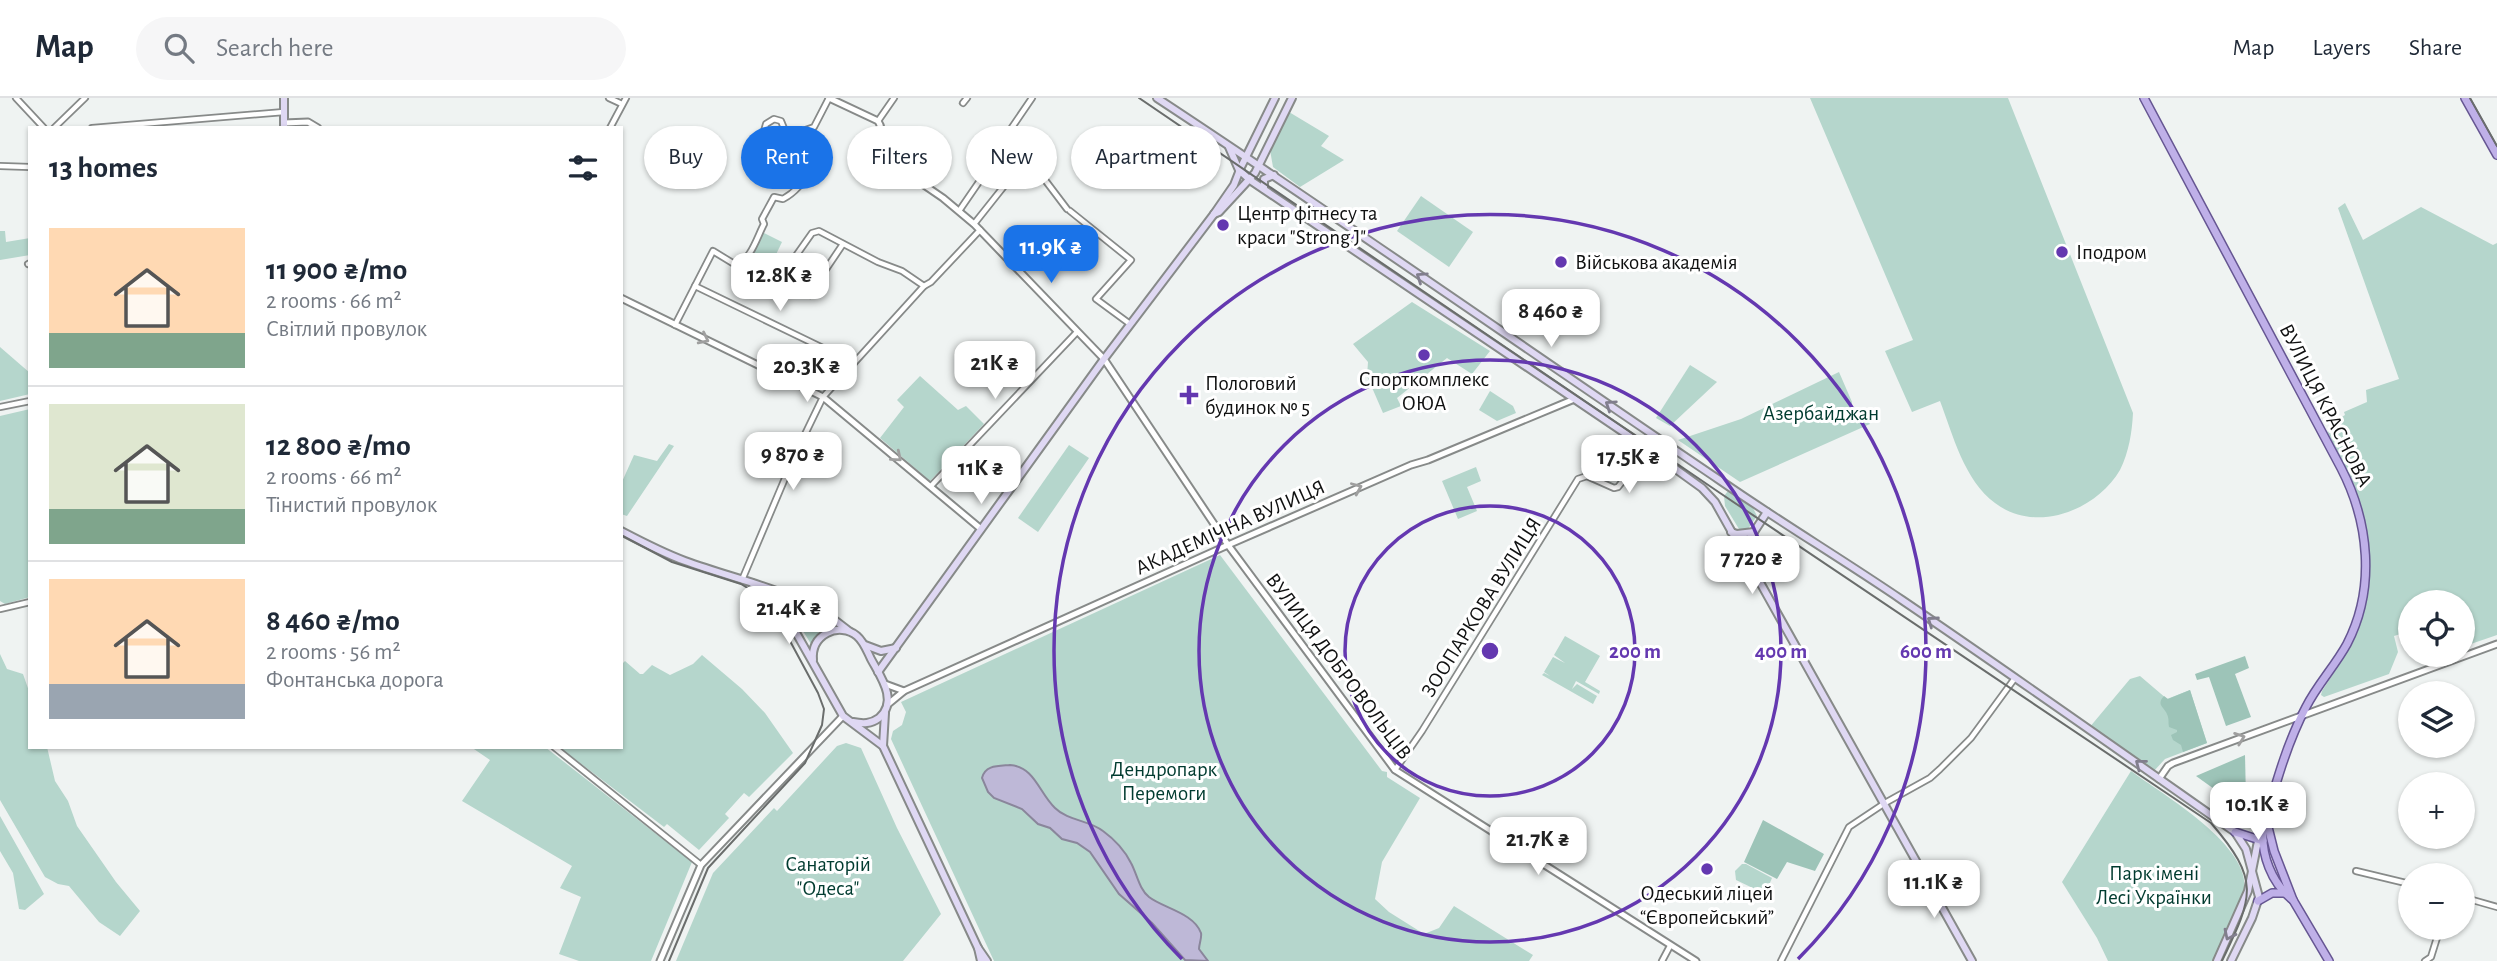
<!DOCTYPE html>
<html lang="en">
<head>
<meta charset="utf-8">
<style>
	:root { --surface:#fff; --page:#f6f6f7; --text:#1f2937; --muted:#747a83; --line:#e0e1e3; --accent:#1a73e8 }
	body { margin:0; font-family:"Alegreya Sans",sans-serif; background:var(--page); color:var(--text); height:100vh; display:flex; flex-direction:column; font-size:26px; white-space:nowrap }
	* { box-sizing:border-box; margin:0 }
	p { font-size:23px; color:var(--muted) }
	.icon { flex:none; width:38px; height:38px; fill:none; stroke:currentColor; stroke-width:2; stroke-linecap:round; stroke-linejoin:round }
	.map { position:relative; flex:1; overflow:hidden }
	.side { position:absolute; left:28px; top:28px; width:595px; height:623px; display:flex; flex-direction:column; background:var(--surface); border-radius:0px; box-shadow:0 2px 5px #0004 }
	.side>* { flex:none }
	.top-card { position:absolute; left:644px; top:28px; width:665px; height:63px; display:flex; gap:14px }
	.tools { position:absolute; left:2398px; top:492px; display:grid; gap:14px }
	.tools a { display:grid; place-items:center; width:77px; height:77px; border-radius:50%; background:var(--surface); box-shadow:0 2px 5px #0004; font-size:35px }
	.price { position:absolute; translate:-50% -60px; padding:0 16px; border-radius:14px; background:#fff; color:#222; font-size:23px; line-height:46px; filter:drop-shadow(0 2px 4px #0008) }
	.price::after { content:''; position:absolute; left:50%; top:42px; width:21px; height:16px; margin-left:-10px; background:inherit; clip-path:polygon(0 0,100% 0,50% 100%) }
	.price.active { background:var(--accent); color:#fff }
	ul { padding:0; list-style:none }
	li { display:flex; align-items:center; gap:21px; height:175px; padding:0 21px }
	li+li { border-top:2px solid var(--line) }
	li span { display:grid; place-items:center; flex:none; width:196px; height:140px; border-radius:0px; color:#555 }
	li>.icon { margin-inline-start:auto }
	span .icon { width:84px; height:84px; fill:#fffc; stroke-width:1 }
	li b { font-size:30px }
	h2 { display:flex; justify-content:space-between; align-items:center; height:84px; padding:0 21px; font-size:30px }
	.pill { padding:0 24px; border-radius:32px; background:var(--surface); box-shadow:0 2px 5px #0004; font-size:24px; line-height:63px }
	.pill.active { background:var(--accent); color:#fff }
	header { display:flex; align-items:center; gap:42px; box-sizing:border-box; height:98px; padding:0 35px; background:var(--surface); border-bottom:2px solid var(--line) }
	header strong { font-size:33px }
	nav { display:flex; gap:38px; margin-inline-start:auto; font-size:24px }
	.search { width:490px; height:63px; background:var(--page); display:flex; align-items:center; gap:18px; box-sizing:border-box; padding:0 24px; border-radius:38px; color:var(--muted); font-size:26px }
	.map>svg:first-child { display:block }
	.green { fill:#b5d6cc }
	.forest { fill:#9dc4b8 }
	.water { fill:#beb8d7; stroke:#8a869b; stroke-width:2 }
	.lines { fill:none; stroke-linecap:round; stroke-linejoin:round }
	.minor-casing { stroke:#878a89; stroke-width:8 }
	.tertiary-casing { stroke:#878a89; stroke-width:9 }
	.secondary-casing { stroke:#878a89; stroke-width:10 }
	.primary-casing { stroke:#665692; stroke-width:10 }
	.minor { stroke:#fff; stroke-width:4.5 }
	.tertiary { stroke:#fff; stroke-width:5 }
	.secondary { stroke:#dfd8f3; stroke-width:6 }
	.primary { stroke:#bfb0e8; stroke-width:7 }
	.tram { stroke:#6a6d6c; stroke-width:2 }
	.oneway { stroke:#817e8d }
	.oneway2 { stroke:#9f9f9f }
	.ring { fill:none; stroke:#6438b0; stroke-width:3.5 }
	.poi-dot { fill:#6438b0; stroke:#fff; stroke-width:2.5 }
	.labels { text-anchor:middle; stroke-width:6; stroke-linejoin:round; paint-order:stroke }
	.poi-label { font-size:21px; fill:#0f1010; stroke:#fff; text-anchor:start }
	.street-label { font-size:21px; fill:#0f1010; stroke:#fff }
	.park-label { font-size:21px; fill:#003b2f; stroke:#fff }
	.centre { fill:#6438b0; stroke:#fff; stroke-width:3.5 }
	.ring-label { font-size:21px; text-anchor:middle; font-weight:bold; fill:#6438b0; stroke:#fff; stroke-width:6; stroke-linejoin:round; paint-order:stroke }
</style>
</head>
<body>
<header>
<strong>Map</strong>
<div class="search"><svg class="icon" aria-label="search" viewBox="0 0 24 24"><circle cx="10" cy="10" r="6"/><path d="M15 15l6 6"/></svg>Search here</div>
<nav><a>Map</a><a>Layers</a><a>Share</a></nav>
</header>
<div class="map">
<svg width="2497" height="863" viewBox="0 0 2497 863">
	<rect width="100%" height="100%" fill="#eff3f2"/>
	<!-- green -->
	<g class="green">
		<path d="M 1810,0 L 2008,0 L 2133,315 C 2132,334 2129,354 2120,372 C 2096,413 2035,436 1995,405 C 1964,382 1953,337 1940,303 L 1912,314 L 1885,253 L 1913,242 Z"/>
		<polygon points="1289,14 1329,38 1321,48 1344,62 1300,89 1273,69 1270,52"/>
		<polygon points="1421,98 1473,134 1449,169 1397,133"/>
		<path d="M 2345,105 L 2363,142 L 2421,109 L 2493,147 L 2497,145 L 2497,537 L 2462,549 L 2462,504 L 2410,504 L 2410,533 L 2394,538 L 2398,554 L 2389,576 L 2324,599 L 2321,597 L 2322,593 L 2344,559 L 2359,526 L 2368,448 L 2360,409 L 2327,339 C 2327,327 2335,323 2345,317 L 2344,314 L 2367,304 L 2366,292 L 2399,281 L 2338,110 Z"/>
		<polygon points="0,133 5,133 6,144 30,140 30,157 0,162"/>
		<polygon points="762,134 782,144 771,167 751,158"/>
		<polygon points="1412,204 1490,253 1472,276 1447,260 1397,300 1401,308 1383,315 1367,278 1368,264 1353,246"/>
		<polygon points="0,249 30,275 30,296 0,303"/>
		<polygon points="1690,267 1717,284 1670,328 1656,320"/>
		<polygon points="1839,274 1852,304 1852,314 1857,322 1867,322 1870,326 1740,384 1678,342 1741,321"/>
		<polygon points="920,278 958,312 966,308 984,326 930,383 880,340 904,309 897,302"/>
		<polygon points="1490,293 1513,308 1516,315 1497,323 1479,312"/>
		<polygon points="30,311 30,499 5,506 0,503 0,318"/>
		<polygon points="669,346 674,348 627,418 621,416 621,386 634,357 657,363"/>
		<polygon points="1069,347 1089,360 1038,434 1018,420"/>
		<polygon points="1476,369 1481,383 1467,389 1477,413 1458,421 1442,383"/>
		<polygon points="1728,393 1731,393 1751,406 1757,418 1748,431 1739,431 1725,408 1724,398"/>
		<polygon points="1220,457 1382,673 1387,674 1387,679 1420,700 1382,764 1375,801 1389,814 1424,836 1439,830 1454,808 1533,857 1529,863 994,863 891,641 893,633 902,627 906,614 901,604"/>
		<polygon points="795,504 812,510 834,526 819,534 811,546 792,515 790,511"/>
		<polygon points="1565,538 1600,558 1585,584 1600,593 1599,596 1576,583 1572,591 1577,586 1597,598 1593,606 1542,577 1544,575 1550,578 1544,574 1553,559 1565,565 1554,557"/>
		<polygon points="0,556 7,571 23,576 30,596 30,649 47,649 55,683 68,703 77,728 116,784 140,813 120,838 99,824 69,788 58,786 45,779 0,702"/>
		<polygon points="702,557 742,591 765,615 793,655 749,699 744,695 725,716 729,720 699,752 667,726 664,729 559,649 621,649 621,567 625,563 640,576 643,576 652,567 670,577 693,566"/>
		<polygon points="2140,578 2167,601 2190,592 2207,645 2165,661 2153,674 2089,630 2130,581"/>
		<polygon points="846,645 861,650 897,730 941,816 903,863 676,863 713,775 774,710 777,713 837,648"/>
		<polygon points="471,649 545,649 692,764 651,863 579,863 559,856 581,799 560,790 572,768 462,703 490,662"/>
		<path d="M 2131,673 C 2163,697 2253,748 2244,794 C 2238,818 2224,841 2213,863 L 2108,863 L 2097,840 L 2062,784 Z"/>
		<polygon points="0,718 44,796 25,812 19,811 13,775 0,753"/>
		<polygon points="1742,766 1746,766 1772,780 1767,792 1761,794 1736,782 1735,773"/>
	</g>
	<!-- forest -->
	<g class="forest">
		<polygon points="2245,558 2249,570 2235,576 2251,619 2226,628 2209,579 2197,582 2195,576"/>
		<path d="M 2190,592 L 2207,645 L 2183,654 L 2181,647 L 2173,642 L 2171,637 L 2177,634 L 2177,632 L 2169,629 C 2168,625 2169,622 2168,619 C 2166,609 2155,608 2164,598 L 2168,601 Z"/>
		<polygon points="2245,657 2246,700 2235,706 2196,678"/>
		<polygon points="1763,722 1824,756 1815,773 1787,764 1777,781 1744,764"/>
	</g>
	<!-- water -->
	<path class="water" d="M 1010,667 C 1035,669 1039,695 1055,710 C 1068,723 1089,722 1103,733 C 1114,741 1125,753 1131,765 C 1137,776 1139,791 1149,799 C 1163,810 1194,815 1201,835 C 1202,840 1199,846 1199,851 L 1208,863 L 1185,862 L 1152,825 L 1119,796 L 1090,754 L 1077,745 L 1062,741 L 1050,730 L 1038,726 L 1022,711 L 994,700 L 988,694 L 982,680 C 985,667 998,668 1010,667 Z"/>
	<g class="lines">
		<defs>
			<g id="minor">
				<polyline points="16,0 44,30"/>
				<polyline points="609,0 622,6"/>
				<polyline points="1032,0 1004,41 1010,52 1042,78 1067,111"/>
				<polyline points="963,5 967,0"/>
				<polyline points="878,23 894,0"/>
				<polyline points="54,30 85,0"/>
				<polyline points="92,30 284,14"/>
				<polyline points="610,30 626,0"/>
				<polyline points="786,44 766,38 764,33 766,26 774,21 781,23 788,40"/>
				<polyline points="0,68 30,69"/>
				<polyline points="904,74 922,46"/>
				<polyline points="959,113 1005,46"/>
				<polyline points="1070,113 1131,162 1096,201 1130,226"/>
				<polyline points="974,126 1024,63"/>
				<polyline points="748,159 810,197"/>
				<polyline points="28,166 30,165"/>
				<polyline points="781,179 812,135 819,133 878,164 902,173 924,188"/>
				<polyline points="695,188 854,265"/>
				<polyline points="814,189 843,146"/>
				<path d="M 675,227 L 713,153 L 736,167 C 751,162 757,139 764,126 L 762,121 L 774,99 L 783,101 C 796,94 803,84 811,72 C 810,57 791,57 786,44 L 794,36 L 814,29 L 829,0"/>
				<polyline points="0,309 30,303"/>
				<polyline points="931,388 1077,234"/>
				<polyline points="742,482 794,359 823,299 924,188 931,184 980,132"/>
				<polyline points="0,511 30,504"/>
				<polyline points="554,649 701,767"/>
				<polyline points="1395,672 1422,633 1578,381 1587,378 1614,390 1618,389 1657,339"/>
				<polyline points="2356,773 2410,786"/>
				<polyline points="2462,799 2497,809"/>
				<polyline points="1662,863 1670,848"/>
				<polyline points="1781,863 1849,729 1885,705 1930,680 1940,671 1971,640 2015,580"/>
				<polyline points="2425,863 2431,859 2440,830"/>
			</g>
			<g id="tertiary">
				<path d="M 829,0 L 878,23 C 885,33 879,47 883,59 L 943,100 L 974,126 L 1104,261 L 1228,447 L 1395,672 L 1696,863"/>
				<polyline points="284,25 308,24 318,30"/>
				<polyline points="621,200 823,299 981,431"/>
				<polyline points="885,586 904,593"/>
				<polyline points="887,607 904,593 1228,447 1411,367 1428,362 1572,302"/>
				<polyline points="2159,681 2168,668 2173,665 2497,546"/>
				<polyline points="660,863 701,767 843,618"/>
			</g>
			<g id="secondary">
				<polyline points="284,0 284,30"/>
				<path d="M 1157,0 C 1347,125 1533,256 1721,383 C 1780,424 1842,461 1902,502 C 2014,578 2124,656 2235,734 L 2246,751 L 2259,799 L 2252,820 L 2231,863"/>
				<polyline points="1229,49 1239,72 1250,82 1641,346 1702,390 1715,404 1972,863"/>
				<polyline points="1264,91 1264,81 1274,77"/>
				<polyline points="1214,116 1219,114 1255,75 1292,0"/>
				<path d="M 621,433 C 642,444 663,455 685,463 C 745,485 799,492 849,533"/>
				<polyline points="1731,434 1737,436 1754,434"/>
				<polyline points="1747,459 1748,443 1767,414"/>
				<polyline points="752,485 769,496 781,508 843,618 883,648 978,850 981,863"/>
				<polyline points="787,517 790,505 800,502"/>
				<polyline points="865,547 881,553 896,550"/>
				<path d="M 813,562 C 812,551 816,541 827,535 C 836,530 849,531 857,538 C 864,544 867,553 871,561 C 880,578 899,603 879,620 C 871,626 863,626 853,624"/>
				<polyline points="878,574 1104,261 1214,116 1234,87 1241,69 1275,0"/>
				<polyline points="883,648 885,615"/>
				<polyline points="978,850 987,863"/>
				<polyline points="2217,863 2248,793 2259,738"/>
			</g>
			<g id="primary">
				<path d="M 2144,0 L 2341,370 C 2369,424 2376,490 2347,546 C 2335,568 2317,587 2306,609 C 2286,647 2275,689 2263,730 C 2261,756 2271,785 2293,802"/>
				<polyline points="2465,0 2497,57"/>
				<polyline points="2266,721 2274,753 2293,802 2329,863"/>
				<polyline points="2235,734 2263,743"/>
				<polyline points="2258,803 2272,795 2285,795"/>
			</g>
		</defs>
		<!-- minor casing -->
		<use href="#minor" class="minor-casing"/>
		<!-- tertiary casing -->
		<use href="#tertiary" class="tertiary-casing"/>
		<!-- secondary casing -->
		<use href="#secondary" class="secondary-casing"/>
		<!-- primary casing -->
		<use href="#primary" class="primary-casing"/>
		<!-- minor -->
		<use href="#minor" class="minor"/>
		<!-- tertiary -->
		<use href="#tertiary" class="tertiary"/>
		<!-- secondary -->
		<use href="#secondary" class="secondary"/>
		<!-- primary -->
		<use href="#primary" class="primary"/>
		<!-- tram -->
		<g class="tram">
			<path d="M 1139,0 L 1720,395 L 2211,725 C 2261,783 2253,798 2222,863"/>
			<polyline points="2470,0 2497,48"/>
			<polyline points="621,437 672,464 741,486 759,497 776,517 818,595 824,611 822,627 805,665 708,770 669,863"/>
		</g>
	</g>
	<!-- one-way arrows -->
	<defs><path id="oneway-chevron" d="M-2-3.5L2.5 0L-2 3.5" fill="none" stroke-width="1.6" stroke-linecap="round" stroke-linejoin="round" transform="scale(1.75)"/></defs>
	<g class="oneway">
		<use href="#oneway-chevron" transform="translate(1421 179) rotate(-146)"/>
		<use href="#oneway-chevron" transform="translate(1610 307) rotate(-146)"/>
		<use href="#oneway-chevron" transform="translate(1932 523) rotate(-145)"/>
		<use href="#oneway-chevron" transform="translate(2140 666) rotate(-142)"/>
		<use href="#oneway-chevron" transform="translate(2229 837) rotate(116)"/>
	</g>
	<g class="oneway2">
		<use href="#oneway-chevron" transform="translate(704 241) rotate(26)"/>
		<use href="#oneway-chevron" transform="translate(897 359) rotate(40)"/>
		<use href="#oneway-chevron" transform="translate(1357 390) rotate(-23)"/>
		<use href="#oneway-chevron" transform="translate(2240 640) rotate(-20)"/>
	</g>
	<!-- distance rings -->
	<g class="ring">
		<circle cx="1490" cy="553" r="145"/>
		<circle cx="1490" cy="553" r="291"/>
		<path d="M1182 861A436 436 0 1 1 1798 861"/>
	</g>
	<!-- markers -->
	<g class="poi-dot">
		<circle cx="1223" cy="127" r="7"/>
		<circle cx="2062" cy="154" r="7"/>
		<circle cx="1561" cy="164" r="7"/>
		<circle cx="1424" cy="257" r="7"/>
		<path d="M1185.5 286.5h7v7h7v7h-7v7h-7v-7h-7v-7h7z"/>
		<circle cx="1707" cy="771" r="7"/>
	</g>
	<g class="labels">
		<!-- poi labels -->
		<g class="poi-label">
			<text x="1237" y="122">Центр фітнесу та<tspan x="1237" dy="24">краси "Strong J"</tspan></text>
			<text x="2076" y="161">Іподром</text>
			<text x="1575" y="171">Військова академія</text>
			<text x="1424" y="288" text-anchor="middle">Спорткомплекс<tspan x="1424" dy="24">ОЮА</tspan></text>
			<text x="1205" y="292">Пологовий<tspan x="1205" dy="24">будинок № 5</tspan></text>
			<text x="1707" y="802" text-anchor="middle">Одеський ліцей<tspan x="1707" dy="24">“Європейський”</tspan></text>
		</g>
		<!-- street labels -->
		<g class="street-label">
			<text transform="translate(2326 307) rotate(63)" y="7">ВУЛИЦЯ КРАСНОВА</text>
			<text transform="translate(1230 429) rotate(-24)" y="7">АКАДЕМІЧНА ВУЛИЦЯ</text>
			<text transform="translate(1481 509) rotate(-58)" y="7">ЗООПАРКОВА ВУЛИЦЯ</text>
			<text transform="translate(1339 568) rotate(53)" y="7">ВУЛИЦЯ ДОБРОВОЛЬЦІВ</text>
		</g>
		<!-- park labels -->
		<g class="park-label">
			<text x="1821" y="322">Азербайджан</text>
			<text x="1164" y="678">Дендропарк<tspan x="1164" dy="24">Перемоги</tspan></text>
			<text x="828" y="773">Санаторій<tspan x="828" dy="24">"Одеса"</tspan></text>
			<text x="2154" y="782">Парк імені<tspan x="2154" dy="24">Лесі Українки</tspan></text>
		</g>
	</g>
	<circle cx="1490" cy="553" r="10" class="centre"/>
	<g class="ring-label">
		<text x="1635" y="560">200 m</text>
		<text x="1781" y="560">400 m</text>
		<text x="1926" y="560">600 m</text>
	</g>
</svg>
<div class="tools">
<a><svg class="icon" aria-label="locate" viewBox="0 0 24 24"><circle cx="12" cy="12" r="6"/><path d="M12 2v4M12 18v4M2 12h4M18 12h4"/></svg></a>
<a><svg class="icon" aria-label="layers" viewBox="0 0 24 24"><path d="M12 4l9 5-9 5-9-5zM3 14l9 5 9-5"/></svg></a>
<a>+</a>
<a>−</a>
</div>
<b class="price active" style="left:1051px;top:187px">11.9K ₴</b>
<b class="price" style="left:780px;top:215px">12.8K ₴</b>
<b class="price" style="left:1551px;top:251px">8 460 ₴</b>
<b class="price" style="left:995px;top:303px">21K ₴</b>
<b class="price" style="left:807px;top:306px">20.3K ₴</b>
<b class="price" style="left:793px;top:394px">9 870 ₴</b>
<b class="price" style="left:1629px;top:397px">17.5K ₴</b>
<b class="price" style="left:981px;top:408px">11K ₴</b>
<b class="price" style="left:1752px;top:498px">7 720 ₴</b>
<b class="price" style="left:789px;top:548px">21.4K ₴</b>
<b class="price" style="left:2258px;top:744px">10.1K ₴</b>
<b class="price" style="left:1538px;top:779px">21.7K ₴</b>
<b class="price" style="left:1934px;top:822px">11.1K ₴</b>
<div class="top-card">
<a class="pill">Buy</a>
<a class="pill active">Rent</a>
<a class="pill">Filters</a>
<a class="pill">New</a>
<a class="pill">Apartment</a>
</div>
<section class="side">
<h2>13 homes<svg class="icon" aria-label="filters" viewBox="0 0 24 24"><path d="M4 7h16M4 17h16"/><circle cx="9" cy="7" r="2"/><circle cx="15" cy="17" r="2"/></svg></h2>
<ul>
<li><span style="background:linear-gradient(#ffd9b3 75%,#7fa58c 0)"><svg class="icon" aria-label="home" viewBox="0 0 24 24"><path d="M3 11l9-7 9 7M6 9v11h12V9"/></svg></span><div><b>11 900 ₴/mo</b><p>2 rooms · 66 m²</p><p>Світлий провулок</p></div></li>
<li><span style="background:linear-gradient(#dfe7d0 75%,#7fa58c 0)"><svg class="icon" aria-label="home" viewBox="0 0 24 24"><path d="M3 11l9-7 9 7M6 9v11h12V9"/></svg></span><div><b>12 800 ₴/mo</b><p>2 rooms · 66 m²</p><p>Тінистий провулок</p></div></li>
<li><span style="background:linear-gradient(#ffd9b3 75%,#9aa5b1 0)"><svg class="icon" aria-label="home" viewBox="0 0 24 24"><path d="M3 11l9-7 9 7M6 9v11h12V9"/></svg></span><div><b>8 460 ₴/mo</b><p>2 rooms · 56 m²</p><p>Фонтанська дорога</p></div></li>
</ul>
</section>
</div>
</body>
</html>
